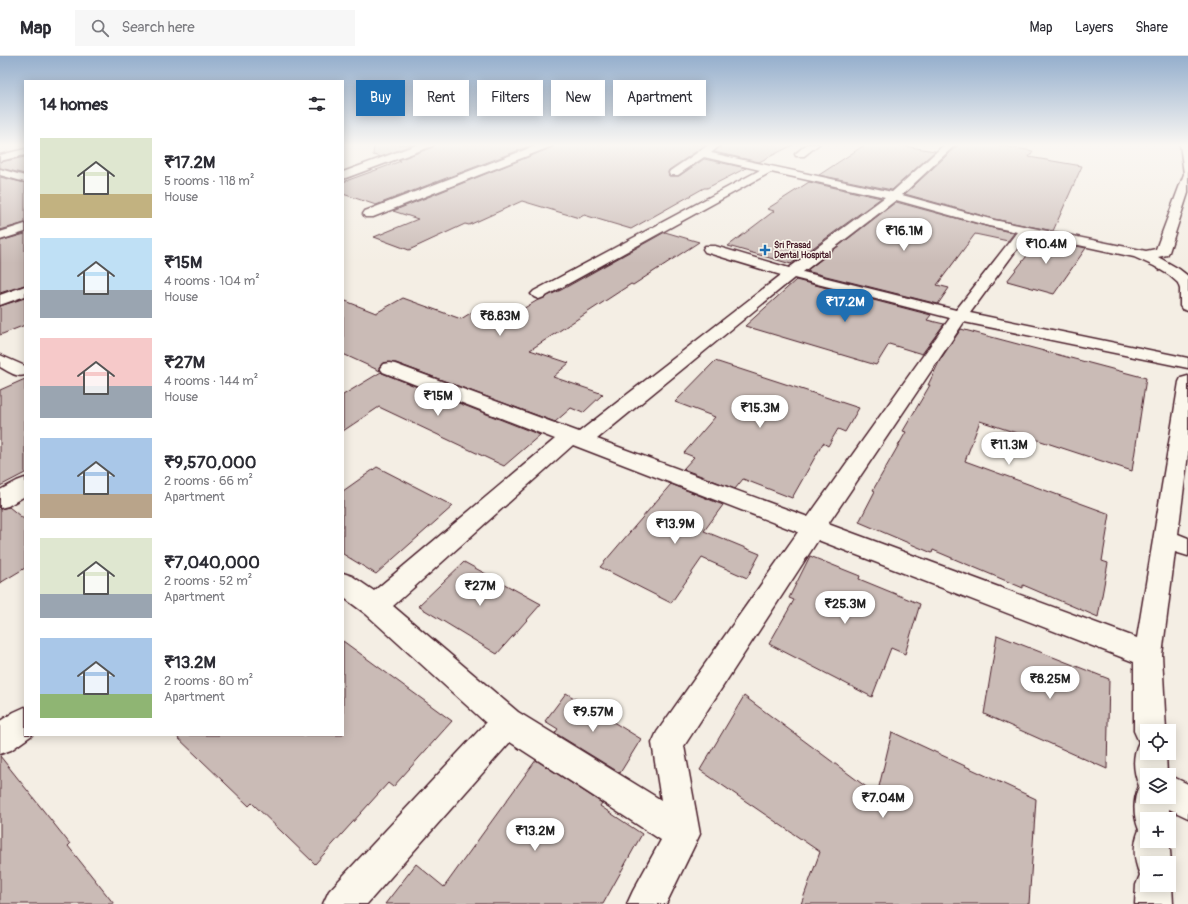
<!DOCTYPE html>
<html lang="en">
<head>
<meta charset="utf-8">
<style>
	:root { --surface:#fff; --page:#f7f7f7; --text:#2b2b33; --muted:#7c7c81; --line:#e1e1e2; --accent:#1f6fb2 }
	body { margin:0; font-family:Pangolin,sans-serif; background:var(--page); color:var(--text); height:100vh; display:flex; flex-direction:column; font-size:15px; white-space:nowrap }
	* { box-sizing:border-box; margin:0 }
	p { font-size:13px; color:var(--muted) }
	.icon { flex:none; width:22px; height:22px; fill:none; stroke:currentColor; stroke-width:2; stroke-linecap:round; stroke-linejoin:round }
	.map { position:relative; flex:1; overflow:hidden }
	.panel { position:absolute; left:24px; top:24px; width:320px; height:656px; display:flex; flex-direction:column; background:var(--surface); border-radius:0px; box-shadow:0 2px 10px #0003 }
	.panel>* { flex:none }
	.top-card { position:absolute; left:356px; top:24px; width:380px; height:36px; display:flex; gap:8px }
	.fabs { position:absolute; left:1140px; top:668px; display:grid; gap:8px }
	.fabs a { display:grid; place-items:center; width:36px; height:36px; border-radius:0px; background:var(--surface); box-shadow:0 2px 10px #0003; font-size:20px }
	.price { position:absolute; translate:-50% -34px; padding:0 9px; border-radius:14px; background:#fff; color:#222; font-size:13px; line-height:26px; filter:drop-shadow(0 1px 2px #0008) }
	.price::after { content:''; position:absolute; left:50%; top:24px; width:12px; height:9px; margin-left:-6px; background:inherit; clip-path:polygon(0 0,100% 0,50% 100%) }
	.price.on { background:var(--accent); color:#fff }
	ul { padding:0; list-style:none }
	li { display:flex; align-items:center; gap:12px; height:100px; padding:0 16px }
	li span { display:grid; place-items:center; flex:none; width:112px; height:80px; border-radius:0px; color:#555 }
	li>.icon { margin-inline-start:auto }
	span .icon { width:48px; height:48px; fill:#fffc; stroke-width:1 }
	li b { font-size:17px }
	h2 { display:flex; justify-content:space-between; align-items:center; height:48px; padding:0 16px; font-size:17px }
	.pill { padding:0 14px; border-radius:0px; background:var(--surface); box-shadow:0 2px 10px #0003; font-size:14px; line-height:36px }
	.pill.on { background:var(--accent); color:#fff }
	header { display:flex; align-items:center; gap:24px; box-sizing:border-box; height:56px; padding:0 20px; background:var(--surface); border-bottom:1px solid var(--line) }
	header strong { font-size:19px }
	nav { display:flex; gap:22px; margin-inline-start:auto; font-size:14px }
	.search { width:280px; height:36px; background:var(--page); display:flex; align-items:center; gap:10px; box-sizing:border-box; padding:0 14px; border-radius:0px; color:var(--muted); font-size:15px }
	.map>svg:first-child { display:block }
	.building { fill:#cabbb6; stroke:#4a1f2b }
	.lines { fill:none; stroke-linecap:round; stroke-linejoin:round }
	.street-casing { stroke:#4a1f2b; stroke-width:3 }
	.street { fill:#fbf7ec; fill-rule:evenodd }
	.poi-dot { fill:#1f6fb2; stroke:#fbf7ec; stroke-width:1.5 }
	.labels { text-anchor:middle; stroke-width:3; stroke-linejoin:round; paint-order:stroke }
	.far-poi-label { font-size:9px; font-weight:bold; fill:#4a1f2b; stroke:#fbf7ec; text-anchor:start }
</style>
</head>
<body>
<header>
<strong>Map</strong>
<div class="search"><svg class="icon" aria-label="search" viewBox="0 0 24 24"><circle cx="10" cy="10" r="6"/><path d="M15 15l6 6"/></svg>Search here</div>
<nav><a>Map</a><a>Layers</a><a>Share</a></nav>
</header>
<div class="map">
<svg width="1188" height="848" viewBox="0 0 1188 848">
	<rect width="100%" height="100%" fill="#f4eee4"/>
	<filter id="ink" filterUnits="userSpaceOnUse"><feTurbulence type="fractalNoise" baseFrequency=".025" numOctaves="2"/><feDisplacementMap in="SourceGraphic" scale="8" xChannelSelector="R" yChannelSelector="G"/><feConvolveMatrix kernelMatrix="1 2 1 2 8 2 1 2 1" color-interpolation-filters="sRGB"/></filter>
	<g filter="url(#ink)">
		<!-- building -->
		<g class="building">
			<polygon points="374,88 414,88 381,101 373,99"/>
			<polygon points="435,88 535,88 376,149 343,138 343,126 401,105 398,104 433,91"/>
			<polygon points="555,88 707,88 669,114 668,116 669,120 679,120 704,103 746,112 707,132 704,132 631,173 584,159 579,162 522,145 469,169 465,168 409,194 374,181 418,163 393,155 553,91"/>
			<polygon points="720,88 795,88 759,106 714,96 720,91"/>
			<polygon points="866,88 892,88 935,95 892,134 819,119"/>
			<polygon points="959,88 992,88 1033,95 1029,101 1082,110 1053,175 994,163 905,138"/>
			<polygon points="25,101 25,118 0,112 0,106"/>
			<polygon points="0,121 25,127 25,167 0,174"/>
			<polygon points="809,126 881,142 791,208 728,190 774,155 767,153"/>
			<polygon points="896,146 989,171 1014,177 1008,185 975,178 937,229 949,232 938,248 806,215"/>
			<polygon points="665,176 699,186 633,229 631,228 530,294 569,307 553,321 603,338 583,357 571,352 555,366 396,307 383,307 379,311 380,315 343,298 343,244 376,257 403,242 461,263 480,251 509,261 538,244 561,234"/>
			<polygon points="25,178 25,229 0,237 0,185"/>
			<polygon points="1029,180 1086,192 1054,238 1007,225 1034,191 1022,188"/>
			<polygon points="796,224 931,259 927,264 944,268 922,298 889,288 876,309 745,270"/>
			<polygon points="25,242 25,269 0,279 0,250"/>
			<polygon points="961,273 1146,322 1132,415 980,365 965,405 1110,458 1102,505 1108,507 1098,561 1023,529 1023,532 933,494 932,497 859,466 875,435 873,434 906,376 903,375 930,329 928,329 940,304"/>
			<polygon points="715,305 859,352 845,376 838,373 828,390 823,387 792,442 743,423 735,433 683,413 694,401 684,397 715,361 675,346"/>
			<polygon points="381,316 382,317 540,379 504,410 379,351 343,375 343,339"/>
			<polygon points="25,323 25,417 0,430 0,334"/>
			<polygon points="377,411 453,450 376,518 343,498 343,435"/>
			<polygon points="671,428 723,449 704,475 760,498 747,522 702,502 671,547 600,511"/>
			<polygon points="9,451 25,464 25,512 0,527 0,453"/>
			<polygon points="810,500 860,520 859,523 920,548 905,598 891,592 872,641 769,588 794,544 789,542"/>
			<polygon points="464,506 541,548 497,598 418,550"/>
			<polygon points="997,579 1109,623 1107,713 984,658"/>
			<polygon points="343,585 452,665 393,731 388,727 315,808 252,747 249,750 175,679 343,679"/>
			<polygon points="566,637 641,683 620,717 555,677 558,673 545,665"/>
			<polygon points="744,640 877,739 892,676 1036,743 1029,848 801,848 820,796 700,714"/>
			<polygon points="0,700 70,788 68,790 114,848 0,848"/>
			<polygon points="536,704 602,747 600,750 642,778 603,848 385,848 416,808 444,831"/>
		</g>
		<g class="lines">
			<defs>
				<g id="street">
					<polygon points="419,88 434,88 432,90 343,123 343,116"/>
					<polygon points="540,88 554,88 552,90 373,161 365,161 363,158 365,155"/>
					<path d="M 710,88 L 718,88 L 719,90 L 711,97 L 892,136 L 945,88 L 956,88 L 902,139 L 994,164 L 1146,195 L 1156,193 L 1184,118 L 1180,88 L 1188,88 L 1188,137 L 1169,196 L 1167,199 L 1158,201 L 1179,213 L 1188,220 L 1188,255 L 1182,253 L 1180,250 L 1180,233 L 1178,227 L 1169,219 L 1154,210 L 1134,201 L 1028,178 L 970,257 L 1188,302 L 1188,312 L 964,266 L 828,468 L 1137,582 L 1179,326 L 1181,322 L 1188,320 L 1188,398 L 1178,478 L 1188,482 L 1188,500 L 1175,496 L 1162,599 L 1166,675 L 1147,675 L 1147,697 L 1166,697 L 1167,719 L 1147,719 L 1147,741 L 1169,741 L 1169,719 L 1188,728 L 1188,762 L 1169,753 L 1169,764 L 1147,763 L 1147,785 L 1169,785 L 1169,783 L 1171,807 L 1169,812 L 1169,807 L 1147,807 L 1147,829 L 1169,829 L 1169,821 L 1172,829 L 1173,848 L 1135,848 L 1136,829 L 1140,819 C 1133,803 1133,789 1139,774 C 1133,759 1133,744 1139,730 C 1133,715 1132,700 1139,686 L 1134,675 L 1134,606 L 818,484 L 684,690 L 700,778 L 666,848 L 627,848 L 633,835 L 661,784 L 510,686 L 367,848 L 323,848 L 329,835 L 486,667 L 366,558 L 343,541 L 343,517 L 352,520 L 374,535 L 555,383 L 383,316 L 380,312 L 383,308 L 389,307 L 395,308 L 579,376 L 781,219 L 705,196 L 703,193 L 705,190 L 715,190 L 789,212 L 885,141 L 771,116 L 544,241 L 539,243 L 534,241 L 531,238 L 534,235 L 760,114 L 704,101 L 678,119 L 670,119 L 669,117 L 670,115 ZM 896,144 L 989,170 L 1017,176 L 956,254 L 803,216 ZM 794,222 L 950,262 L 808,461 L 597,383 ZM 573,389 L 798,476 L 657,676 L 652,687 L 661,744 L 518,656 L 393,550 Z"/>
					<polygon points="807,88 819,88 804,100 796,100 795,98"/>
					<polygon points="25,93 25,99 0,105 0,99"/>
					<polygon points="0,113 25,120 25,126 0,119"/>
					<polygon points="25,168 25,176 0,184 0,176"/>
					<polygon points="25,230 25,240 0,249 0,239"/>
					<path d="M 0,299 L 25,310 L 25,319 C 16,322 8,315 0,311 Z"/>
					<polygon points="25,422 25,440 8,450 0,452 0,434 17,425"/>
					<polygon points="25,651 25,679 32,679 11,694 0,698 0,665 14,656"/>
				</g>
			</defs>
			<!-- street casing -->
			<use href="#street" class="street-casing"/>
			<!-- street -->
			<use href="#street" class="street"/>
		</g>
	</g>
	<!-- sky -->
	<linearGradient id="sky" x2="0" y2="1"><stop stop-color="#95afcd"/><stop offset="0.43" stop-color="#faf7f3"/><stop offset="1" stop-color="#faf7f3" stop-opacity="0"/></linearGradient>
	<rect width="1188" height="207" fill="url(#sky)"/>
	<!-- markers -->
	<path class="poi-dot" d="M763 188h4v4h4v4h-4v4h-4v-4h-4v-4h4z"/>
	<g class="labels">
		<!-- far-poi labels -->
		<g class="far-poi-label">
			<text x="774" y="192">Sri Prasad<tspan x="774" dy="10">Dental Hospital</tspan></text>
		</g>
	</g>
</svg>
<div class="fabs">
<a><svg class="icon" aria-label="locate" viewBox="0 0 24 24"><circle cx="12" cy="12" r="6"/><path d="M12 2v4M12 18v4M2 12h4M18 12h4"/></svg></a>
<a><svg class="icon" aria-label="layers" viewBox="0 0 24 24"><path d="M12 4l9 5-9 5-9-5zM3 14l9 5 9-5"/></svg></a>
<a>+</a>
<a>−</a>
</div>
<b class="price" style="left:904px;top:196px">₹16.1M</b>
<b class="price" style="left:1046px;top:209px">₹10.4M</b>
<b class="price on" style="left:845px;top:267px">₹17.2M</b>
<b class="price" style="left:500px;top:281px">₹8.83M</b>
<b class="price" style="left:438px;top:361px">₹15M</b>
<b class="price" style="left:760px;top:373px">₹15.3M</b>
<b class="price" style="left:1009px;top:410px">₹11.3M</b>
<b class="price" style="left:675px;top:489px">₹13.9M</b>
<b class="price" style="left:480px;top:551px">₹27M</b>
<b class="price" style="left:845px;top:569px">₹25.3M</b>
<b class="price" style="left:1050px;top:644px">₹8.25M</b>
<b class="price" style="left:593px;top:677px">₹9.57M</b>
<b class="price" style="left:883px;top:763px">₹7.04M</b>
<b class="price" style="left:535px;top:796px">₹13.2M</b>
<div class="top-card">
<a class="pill on">Buy</a>
<a class="pill">Rent</a>
<a class="pill">Filters</a>
<a class="pill">New</a>
<a class="pill">Apartment</a>
</div>
<section class="panel">
<h2>14 homes<svg class="icon" aria-label="filters" viewBox="0 0 24 24"><path d="M4 7h16M4 17h16"/><circle cx="9" cy="7" r="2"/><circle cx="15" cy="17" r="2"/></svg></h2>
<ul>
<li><span style="background:linear-gradient(#dfe7d0 70%,#c2b280 0)"><svg class="icon" aria-label="home" viewBox="0 0 24 24"><path d="M3 11l9-7 9 7M6 9v11h12V9"/></svg></span><div><b>₹17.2M</b><p>5 rooms · 118 m²</p><p>House</p></div></li>
<li><span style="background:linear-gradient(#bfe0f5 65%,#9aa5b1 0)"><svg class="icon" aria-label="home" viewBox="0 0 24 24"><path d="M3 11l9-7 9 7M6 9v11h12V9"/></svg></span><div><b>₹15M</b><p>4 rooms · 104 m²</p><p>House</p></div></li>
<li><span style="background:linear-gradient(#f6c9c9 60%,#9aa5b1 0)"><svg class="icon" aria-label="home" viewBox="0 0 24 24"><path d="M3 11l9-7 9 7M6 9v11h12V9"/></svg></span><div><b>₹27M</b><p>4 rooms · 144 m²</p><p>House</p></div></li>
<li><span style="background:linear-gradient(#a9c7e8 70%,#b9a48a 0)"><svg class="icon" aria-label="home" viewBox="0 0 24 24"><path d="M3 11l9-7 9 7M6 9v11h12V9"/></svg></span><div><b>₹9,570,000</b><p>2 rooms · 66 m²</p><p>Apartment</p></div></li>
<li><span style="background:linear-gradient(#dfe7d0 70%,#9aa5b1 0)"><svg class="icon" aria-label="home" viewBox="0 0 24 24"><path d="M3 11l9-7 9 7M6 9v11h12V9"/></svg></span><div><b>₹7,040,000</b><p>2 rooms · 52 m²</p><p>Apartment</p></div></li>
<li><span style="background:linear-gradient(#a9c7e8 70%,#8fb573 0)"><svg class="icon" aria-label="home" viewBox="0 0 24 24"><path d="M3 11l9-7 9 7M6 9v11h12V9"/></svg></span><div><b>₹13.2M</b><p>2 rooms · 80 m²</p><p>Apartment</p></div></li>
</ul>
</section>
</div>
</body>
</html>
